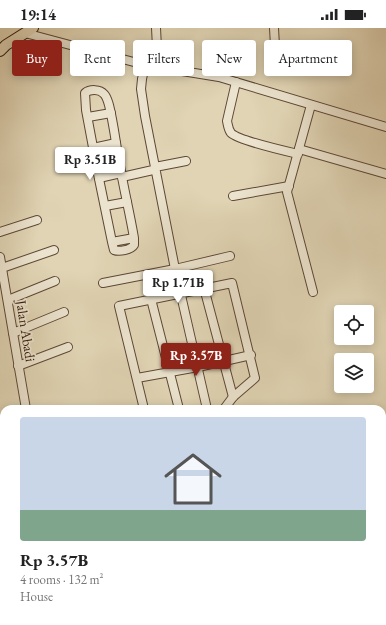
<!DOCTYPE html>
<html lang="en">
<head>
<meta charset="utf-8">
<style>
	:root { --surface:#fff; --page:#f2f2f2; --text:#222; --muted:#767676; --accent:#8f2418 }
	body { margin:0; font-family:"EB Garamond",serif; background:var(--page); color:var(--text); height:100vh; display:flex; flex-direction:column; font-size:15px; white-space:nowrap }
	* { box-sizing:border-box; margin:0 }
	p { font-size:13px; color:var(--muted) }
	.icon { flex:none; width:22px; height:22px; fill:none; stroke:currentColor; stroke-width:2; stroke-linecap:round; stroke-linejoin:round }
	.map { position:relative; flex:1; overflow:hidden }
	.drawer { position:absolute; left:0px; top:377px; width:386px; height:220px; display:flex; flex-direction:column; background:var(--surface); border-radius:12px 12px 0 0; box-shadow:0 2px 10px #0003 }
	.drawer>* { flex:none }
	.guide { position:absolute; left:12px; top:12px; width:362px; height:36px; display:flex; gap:8px }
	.fabs { position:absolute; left:334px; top:277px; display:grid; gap:8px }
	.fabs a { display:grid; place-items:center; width:40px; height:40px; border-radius:4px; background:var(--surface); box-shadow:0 2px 10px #0003; font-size:20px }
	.price { position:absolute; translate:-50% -34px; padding:0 9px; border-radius:4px; background:#fff; color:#222; font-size:13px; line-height:26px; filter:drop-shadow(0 1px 2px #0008) }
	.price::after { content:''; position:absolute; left:50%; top:24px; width:12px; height:9px; margin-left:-6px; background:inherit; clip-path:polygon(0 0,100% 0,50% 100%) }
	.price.current { background:var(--accent); color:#fff }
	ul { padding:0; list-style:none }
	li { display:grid; align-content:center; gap:8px; height:212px; padding:0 20px }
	li span { display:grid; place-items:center; height:124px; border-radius:4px; color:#555 }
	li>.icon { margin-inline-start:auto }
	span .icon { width:72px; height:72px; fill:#fffc; stroke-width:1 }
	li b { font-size:17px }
	.tag { padding:0 14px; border-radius:4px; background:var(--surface); box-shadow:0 2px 10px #0003; font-size:14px; line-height:36px }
	.tag.current { background:var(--accent); color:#fff }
	.status { display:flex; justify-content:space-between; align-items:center; height:28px; padding:0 20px; background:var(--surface); direction:ltr }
	.status svg { height:11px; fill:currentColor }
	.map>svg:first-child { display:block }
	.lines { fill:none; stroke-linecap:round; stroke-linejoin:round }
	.minor-casing { stroke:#5d4735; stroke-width:10 }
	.major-casing { stroke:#31180b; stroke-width:12 }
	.minor { stroke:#ebe3ce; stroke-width:8 }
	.major { stroke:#e0d4b4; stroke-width:10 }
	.labels { text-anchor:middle; stroke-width:3.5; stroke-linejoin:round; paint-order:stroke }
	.street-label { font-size:14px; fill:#31180b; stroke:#ebe3ce }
</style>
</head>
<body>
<div class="status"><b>19:14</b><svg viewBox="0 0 49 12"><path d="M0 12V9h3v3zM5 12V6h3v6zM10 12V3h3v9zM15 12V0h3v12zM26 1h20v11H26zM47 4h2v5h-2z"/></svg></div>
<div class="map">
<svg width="386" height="597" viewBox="0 0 386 597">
	<rect width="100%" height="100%" fill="#e0d4b4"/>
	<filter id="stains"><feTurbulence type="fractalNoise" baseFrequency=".005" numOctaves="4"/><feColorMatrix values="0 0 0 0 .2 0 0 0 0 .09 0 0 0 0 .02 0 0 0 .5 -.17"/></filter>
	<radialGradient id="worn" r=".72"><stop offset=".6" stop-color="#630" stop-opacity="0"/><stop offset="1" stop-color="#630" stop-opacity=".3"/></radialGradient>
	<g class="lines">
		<defs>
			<g id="minor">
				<polyline points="156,0 158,39"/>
				<polyline points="274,0 276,36"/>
				<polyline points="25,5 145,37 219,49 386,99"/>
				<path d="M 236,54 L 227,93 C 228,97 228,101 231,105 C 238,112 285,123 298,126"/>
				<polyline points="311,77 287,164 313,264"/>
				<polyline points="88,89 111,85"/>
				<polyline points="93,120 116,115"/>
				<polyline points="299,121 386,146"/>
				<polyline points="186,133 155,139 175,241 207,381"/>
				<polyline points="122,149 153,142 155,139 145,88 141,61 142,51 145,37"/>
				<polyline points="99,150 121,145"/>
				<polyline points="233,168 289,158"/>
				<polyline points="105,178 127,174"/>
				<polyline points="0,204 37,192"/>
				<path d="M 112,214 L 134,210 C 130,186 124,162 120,138 C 116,118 114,97 109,77 C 108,74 107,69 104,66 C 100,61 90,61 85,65 L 86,82 L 98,146 L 112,214 L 114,222 C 119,224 131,222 134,217 L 134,210"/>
				<polyline points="0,229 26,381"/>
				<polyline points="2,240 54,222"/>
				<polyline points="103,255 175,241 230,228"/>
				<polyline points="204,260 233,369"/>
				<polyline points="151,271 179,381"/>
				<polyline points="8,272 55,253"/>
				<polyline points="13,305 64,284"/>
				<polyline points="18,338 68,319"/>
				<polyline points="137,350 198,339 251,327"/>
				<polyline points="144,381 119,278 232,255 255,350 233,369 224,381"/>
				<polyline points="0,530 4,531"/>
				<polyline points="382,543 386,541"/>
				<polyline points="0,556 4,557"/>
				<polyline points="0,592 14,597"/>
				<polyline points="212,593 212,597"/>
				<polyline points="254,593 254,597"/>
				<polyline points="61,597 62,593"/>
				<polyline points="98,597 99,593"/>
				<polyline points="285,597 291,593"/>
			</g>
			<polyline id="major" points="0,23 6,17 33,0"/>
		</defs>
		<!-- minor casing -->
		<use href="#minor" class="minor-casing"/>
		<!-- major casing -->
		<use href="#major" class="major-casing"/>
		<!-- minor -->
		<use href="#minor" class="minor"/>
		<!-- major -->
		<use href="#major" class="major"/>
	</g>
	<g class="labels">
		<!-- street labels -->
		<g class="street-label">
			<text transform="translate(26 303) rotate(81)" y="5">Jalan Abadi</text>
		</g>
	</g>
	<rect width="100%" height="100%" filter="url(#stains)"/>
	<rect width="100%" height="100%" fill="url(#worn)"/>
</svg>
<div class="fabs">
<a><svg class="icon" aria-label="locate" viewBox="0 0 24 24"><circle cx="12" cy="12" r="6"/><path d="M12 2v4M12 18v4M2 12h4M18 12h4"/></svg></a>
<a><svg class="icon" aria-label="layers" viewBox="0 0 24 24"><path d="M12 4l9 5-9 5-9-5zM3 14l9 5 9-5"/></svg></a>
</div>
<b class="price" style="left:90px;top:153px">Rp 3.51B</b>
<b class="price" style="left:178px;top:276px">Rp 1.71B</b>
<b class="price current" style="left:196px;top:349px">Rp 3.57B</b>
<div class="guide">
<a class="tag current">Buy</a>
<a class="tag">Rent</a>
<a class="tag">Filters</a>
<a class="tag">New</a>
<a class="tag">Apartment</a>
</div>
<section class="drawer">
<ul>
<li><span style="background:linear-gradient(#c9d6e8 75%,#7fa58c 0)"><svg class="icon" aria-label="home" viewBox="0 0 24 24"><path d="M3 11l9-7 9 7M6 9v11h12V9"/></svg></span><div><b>Rp 3.57B</b><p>4 rooms · 132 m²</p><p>House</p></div></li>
</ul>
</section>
</div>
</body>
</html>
